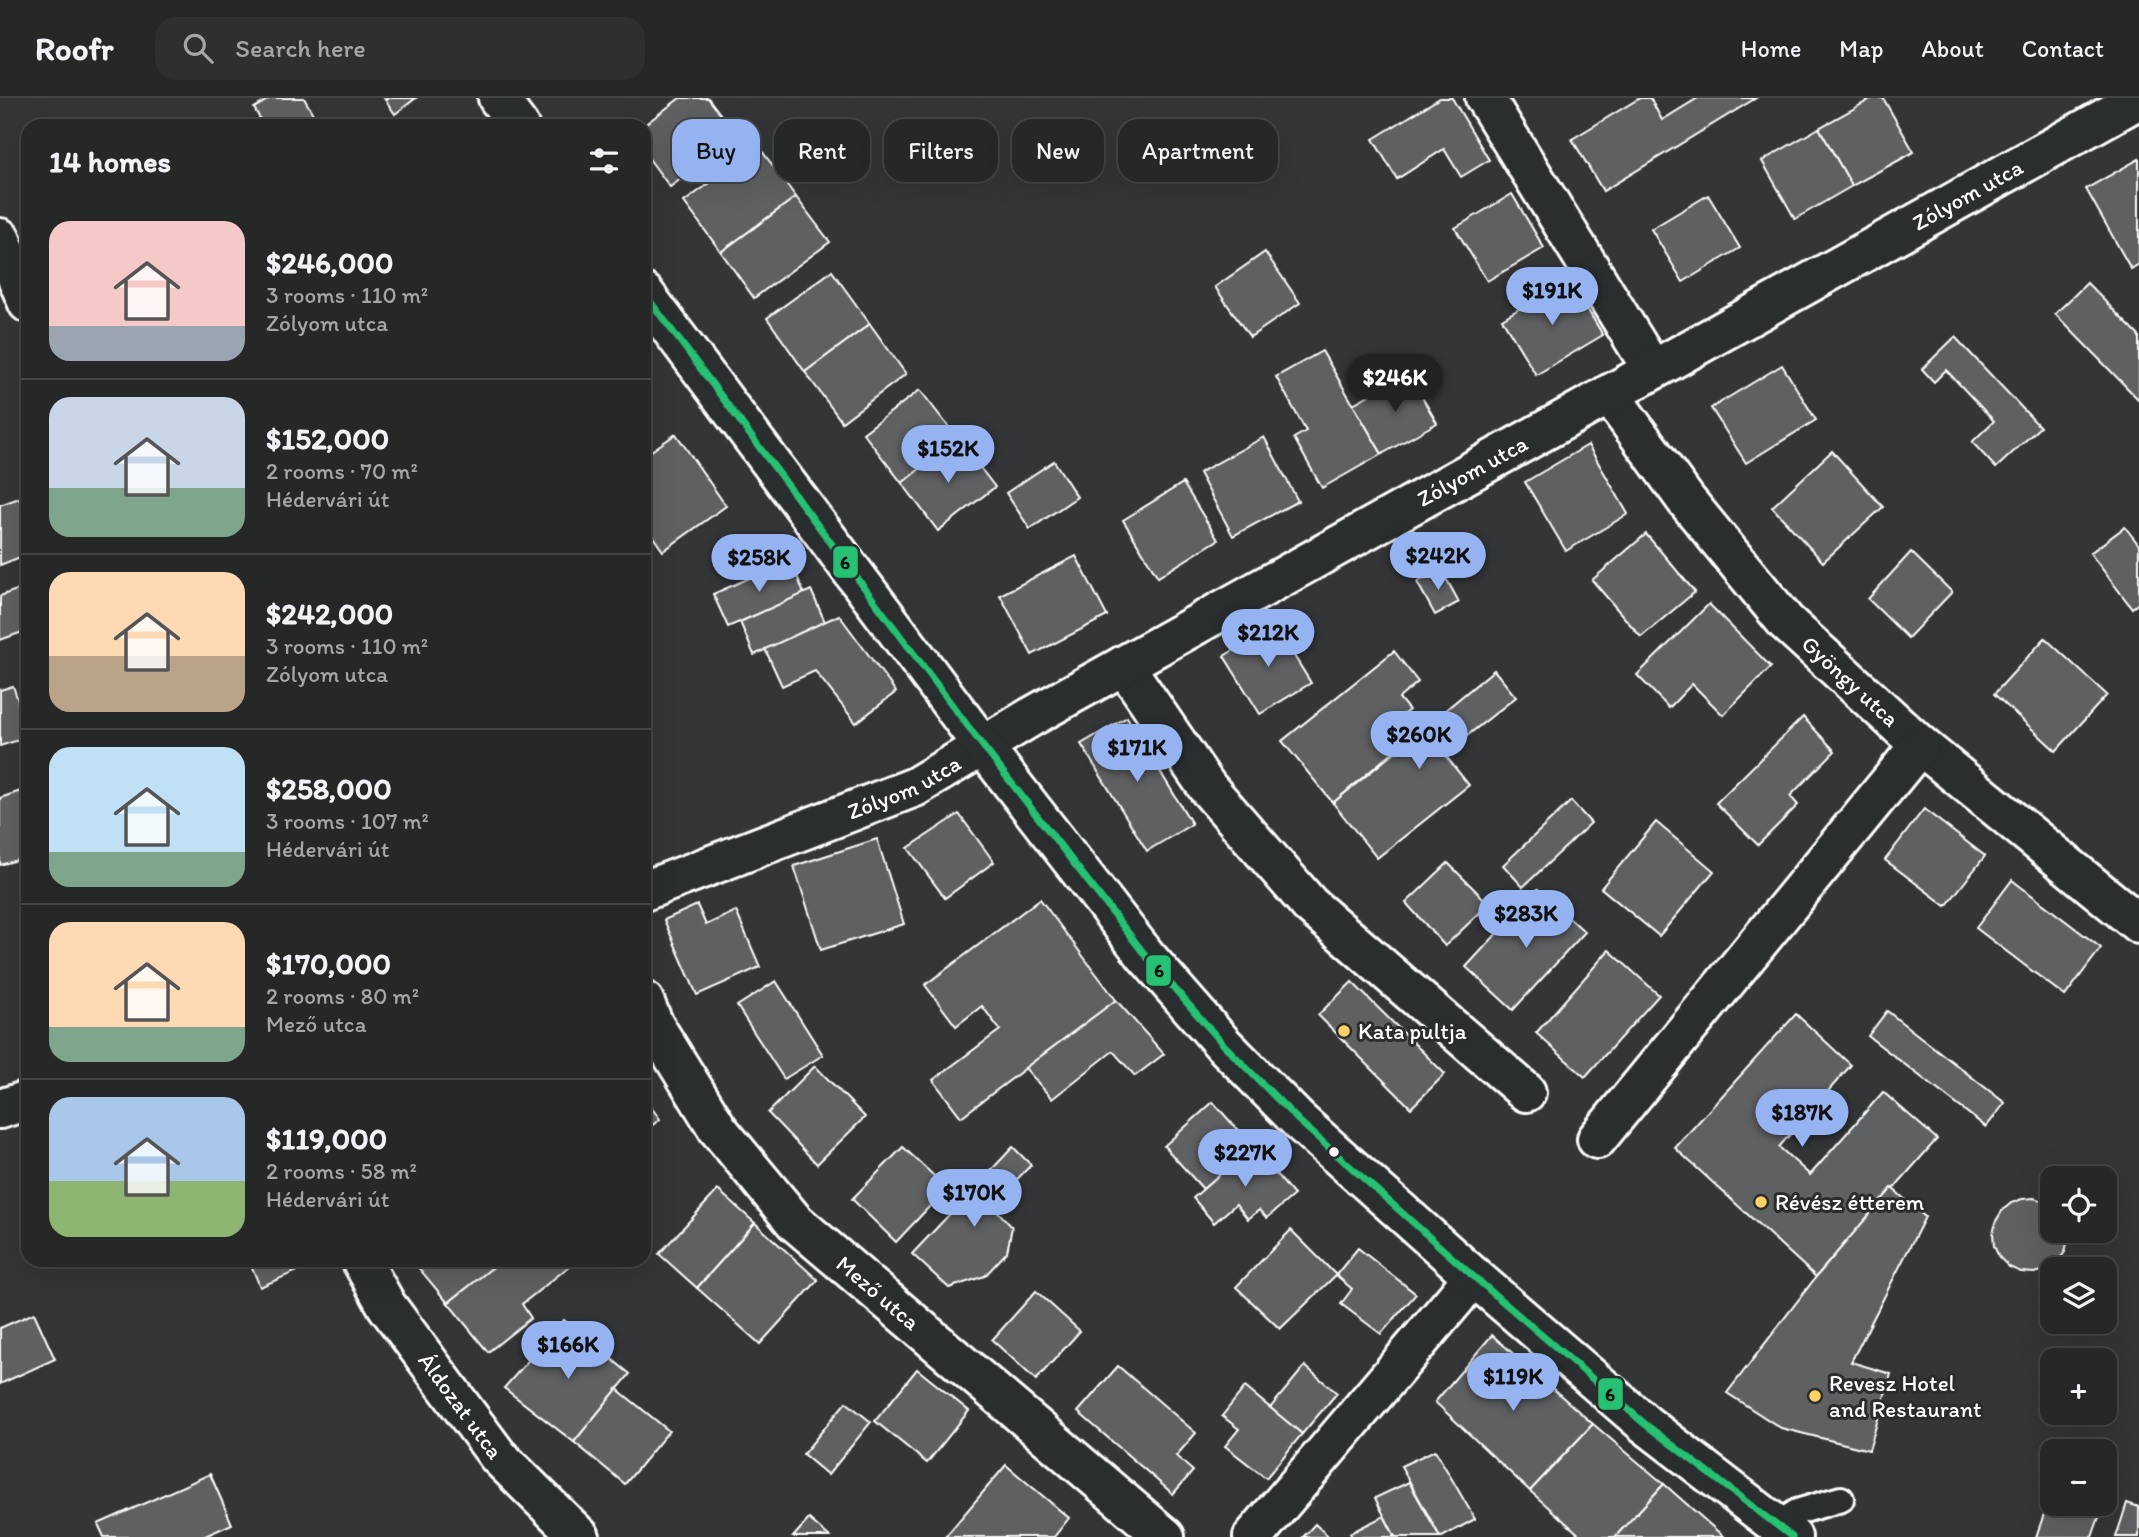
<!DOCTYPE html>
<html lang="en">
<head>
<meta charset="utf-8">
<style>
	:root { --surface:#262828; --page:#2e3030; --text:#f1f3f6; --muted:#a4a6a8; --line:#424445; --accent:#95b2f1 }
	body { margin:0; font-family:Itim,sans-serif; background:var(--page); color:var(--text); height:100vh; display:flex; flex-direction:column; font-size:26px; white-space:nowrap }
	* { box-sizing:border-box; margin:0 }
	p { font-size:23px; color:var(--muted) }
	.icon { flex:none; width:38px; height:38px; fill:none; stroke:currentColor; stroke-width:2; stroke-linecap:round; stroke-linejoin:round }
	.map { position:relative; flex:1; overflow:hidden }
	.details { position:absolute; left:21px; top:21px; width:630px; height:1148px; display:flex; flex-direction:column; background:var(--surface); border-radius:21px; box-shadow:0 7px 28px #0002,0 0 0 2px var(--line) }
	.details>* { flex:none }
	.hud { position:absolute; left:672px; top:21px; width:665px; height:63px; display:flex; gap:14px }
	.buttons { position:absolute; left:2040px; top:1068px; display:grid; gap:14px }
	.buttons a { display:grid; place-items:center; width:77px; height:77px; border-radius:14px; background:var(--surface); box-shadow:0 7px 28px #0002,0 0 0 2px var(--line); font-size:35px }
	.price { position:absolute; translate:-50% -60px; padding:0 16px; border-radius:24px; background:var(--accent); color:#111; font-size:23px; line-height:46px; filter:drop-shadow(0 2px 4px #0008) }
	.price::after { content:''; position:absolute; left:50%; top:42px; width:21px; height:16px; margin-left:-10px; background:inherit; clip-path:polygon(0 0,100% 0,50% 100%) }
	.price.current { background:#222; color:#fff }
	ul { padding:0; list-style:none }
	li { display:flex; align-items:center; gap:21px; height:175px; padding:0 28px }
	li+li { border-top:2px solid var(--line) }
	li span { display:grid; place-items:center; flex:none; width:196px; height:140px; border-radius:21px; color:#555 }
	li>.icon { margin-inline-start:auto }
	span .icon { width:84px; height:84px; fill:#fffc; stroke-width:1 }
	li b { font-size:30px }
	h2 { display:flex; justify-content:space-between; align-items:center; height:84px; padding:0 28px; font-size:30px }
	.tag { padding:0 24px; border-radius:21px; background:var(--surface); box-shadow:0 7px 28px #0002,0 0 0 2px var(--line); font-size:24px; line-height:63px }
	.tag.current { background:var(--accent); color:#111 }
	header { display:flex; align-items:center; gap:42px; box-sizing:border-box; height:98px; padding:0 35px; background:var(--surface); border-bottom:2px solid var(--line) }
	header strong { font-size:33px }
	nav { display:flex; gap:38px; margin-inline-start:auto; font-size:24px }
	.search { width:490px; height:63px; background:var(--page); display:flex; align-items:center; gap:18px; box-sizing:border-box; padding:0 24px; border-radius:21px; color:var(--muted); font-size:26px }
	.map>svg:first-child { display:block }
	.building { fill:#5f6162; stroke:#fff; stroke-width:2 }
	.lines { fill:none; stroke-linecap:round; stroke-linejoin:round }
	.service-casing { stroke:#fff; stroke-width:30 }
	.minor-casing { stroke:#fff; stroke-width:44 }
	.tertiary-casing { stroke:#fff; stroke-width:44 }
	.service { stroke:#2a2d2e; stroke-width:24 }
	.minor { stroke:#2a2d2e; stroke-width:38 }
	.tertiary { stroke:#2a2d2e; stroke-width:38 }
	.bus-1-casing { stroke:#2a2d2e; stroke-width:12 }
	.bus-1 { stroke:#26c172; stroke-width:7 }
	.poi-dot { fill:#ffd166; stroke:#2a2d2e; stroke-width:2.5 }
	.bus-dot { fill:#fff; stroke:#2a2d2e; stroke-width:2.5 }
	.labels { text-anchor:middle; stroke-width:6; stroke-linejoin:round; paint-order:stroke }
	.street-label { font-size:23px; fill:#fff; stroke:#2a2d2e }
	.poi-label { font-size:23px; fill:#fff; stroke:#2a2d2e; text-anchor:start }
	.line-badge { stroke:#2a2d2e; stroke-width:2.5 }
	.pale-badge-label { font-size:19px; text-anchor:middle; font-weight:bold; fill:#111 }
</style>
</head>
<body>
<header>
<strong>Roofr</strong>
<div class="search"><svg class="icon" aria-label="search" viewBox="0 0 24 24"><circle cx="10" cy="10" r="6"/><path d="M15 15l6 6"/></svg>Search here</div>
<nav><a>Home</a><a>Map</a><a>About</a><a>Contact</a></nav>
</header>
<div class="map">
<svg width="2139" height="1439" viewBox="0 0 2139 1439">
	<rect width="100%" height="100%" fill="#333536"/>
	<filter id="ink" filterUnits="userSpaceOnUse"><feTurbulence type="fractalNoise" baseFrequency=".0143" numOctaves="2"/><feDisplacementMap in="SourceGraphic" scale="14" xChannelSelector="R" yChannelSelector="G"/><feConvolveMatrix kernelMatrix="1 2 1 2 8 2 1 2 1" color-interpolation-filters="sRGB"/></filter>
	<g filter="url(#ink)">
		<!-- building -->
		<g class="building">
			<polygon points="271,0 304,0 313,16 292,28 264,28 254,10"/>
			<polygon points="384,0 416,0 395,16"/>
			<polygon points="680,0 708,0 721,17 707,27 723,49 670,89 644,54 643,28"/>
			<polygon points="1440,0 1452,0 1489,62 1461,79 1444,51 1397,81 1373,41"/>
			<polygon points="1640,0 1650,0 1662,22 1698,0 1756,0 1603,93 1572,41"/>
			<polygon points="1873,0 1883,0 1914,54 1852,88 1819,30"/>
			<polygon points="1819,30 1852,88 1795,121 1762,63"/>
			<polygon points="759,49 796,99 721,154 684,104"/>
			<polygon points="2139,61 2139,166 2131,171 2086,91"/>
			<polygon points="1512,96 1544,150 1487,183 1455,130"/>
			<polygon points="1708,97 1740,150 1683,184 1651,131"/>
			<polygon points="796,99 830,144 754,200 721,154"/>
			<polygon points="1265,154 1300,205 1250,239 1215,189"/>
			<polygon points="832,173 870,226 805,274 767,220"/>
			<polygon points="1569,181 1603,237 1536,277 1502,221"/>
			<polygon points="2087,185 2139,238 2139,302 2055,216"/>
			<polygon points="870,226 906,276 842,324 805,274"/>
			<polygon points="1955,239 2040,329 1996,370 1972,344 1994,323 1946,272 1934,284 1922,271"/>
			<polygon points="1322,253 1382,356 1322,390 1294,340 1306,333 1276,279"/>
			<polygon points="1782,267 1816,322 1746,365 1711,310"/>
			<polygon points="1408,275 1437,325 1382,356 1353,306"/>
			<polygon points="920,292 958,341 902,385 863,335"/>
			<polygon points="676,336 726,408 663,453 644,426 644,358"/>
			<polygon points="1264,339 1298,403 1233,438 1199,375"/>
			<polygon points="958,341 995,389 938,433 902,385"/>
			<polygon points="1588,347 1628,416 1566,453 1525,384"/>
			<polygon points="1832,353 1883,409 1823,464 1772,409"/>
			<polygon points="1054,363 1077,399 1030,431 1006,395"/>
			<polygon points="1183,385 1218,442 1158,479 1123,422"/>
			<polygon points="19,400 28,422 28,456 0,467 0,407"/>
			<polygon points="2125,429 2139,447 2139,505 2132,510 2090,455"/>
			<polygon points="1646,436 1695,494 1641,539 1592,482"/>
			<polygon points="1911,454 1952,494 1908,540 1868,501"/>
			<polygon points="1076,458 1107,518 1032,557 1000,497"/>
			<polygon points="791,462 804,496 728,529 713,496"/>
			<polygon points="1441,471 1459,504 1435,517 1417,484"/>
			<polygon points="25,489 28,496 28,532 0,542 0,498"/>
			<polygon points="811,492 825,524 754,557 740,524"/>
			<polygon points="1709,506 1771,569 1723,617 1692,586 1669,610 1637,577"/>
			<polygon points="839,517 896,594 856,625 815,573 782,588 765,551"/>
			<polygon points="1275,527 1311,585 1260,616 1224,558"/>
			<polygon points="2045,540 2107,597 2056,653 1994,596"/>
			<polygon points="1394,553 1418,584 1399,600 1409,612 1388,629 1402,646 1333,705 1282,643"/>
			<polygon points="1494,572 1516,599 1444,656 1469,687 1377,760 1333,705"/>
			<polygon points="13,588 28,631 28,639 0,648 0,592"/>
			<polygon points="1127,619 1192,726 1147,753 1081,646"/>
			<polygon points="1803,619 1835,653 1790,698 1798,707 1758,747 1716,705"/>
			<polygon points="27,691 28,759 0,767 0,700"/>
			<polygon points="1571,703 1591,725 1523,789 1503,767"/>
			<polygon points="1924,711 1985,758 1946,808 1885,762"/>
			<polygon points="959,716 994,764 945,800 908,750"/>
			<polygon points="1656,724 1714,773 1659,838 1601,790"/>
			<polygon points="877,741 904,826 821,852 794,768"/>
			<polygon points="1448,765 1489,806 1445,848 1406,805"/>
			<polygon points="2012,782 2101,850 2065,898 1976,830"/>
			<polygon points="1538,791 1585,834 1513,912 1466,869"/>
			<polygon points="1040,801 1116,902 961,1019 933,982 1000,932 982,908 956,928 925,887"/>
			<polygon points="697,807 706,827 736,813 760,869 697,897 664,822"/>
			<polygon points="1609,852 1659,897 1585,979 1536,935"/>
			<polygon points="776,883 823,957 784,981 737,908"/>
			<polygon points="1352,884 1445,976 1411,1010 1318,917"/>
			<polygon points="1116,902 1164,956 1135,978 1113,953 1052,1001 1025,970"/>
			<polygon points="1887,913 2005,1005 1986,1029 1868,938"/>
			<polygon points="1796,916 1851,967 1779,1049 1810,1077 1883,994 1937,1041 1816,1179 1675,1050"/>
			<polygon points="815,968 865,1019 817,1066 768,1015"/>
			<polygon points="644,1000 660,1021 644,1034"/>
			<polygon points="1213,1004 1252,1048 1203,1091 1164,1048"/>
			<polygon points="1252,1048 1294,1097 1267,1120 1259,1112 1248,1121 1236,1106 1214,1125 1193,1100"/>
			<polygon points="903,1049 947,1090 896,1144 852,1101"/>
			<polygon points="1013,1049 1031,1067 992,1107 1012,1129 1007,1154 985,1178 949,1190 912,1156"/>
			<polygon points="1892,1090 1925,1119 1851,1264 1891,1276 1869,1352 1781,1330 1727,1295 1816,1179"/>
			<polygon points="718,1092 755,1125 697,1190 659,1156"/>
			<polygon points="2034,1100 2053,1107 2053,1132 2068,1132 2068,1141 2065,1154 2057,1164 2047,1172 2034,1175 2021,1174 2009,1169 1999,1159 1994,1148 1993,1135 1996,1123 2002,1113 2011,1105 2022,1101"/>
			<polygon points="755,1125 818,1182 760,1246 697,1190"/>
			<polygon points="1291,1132 1336,1177 1280,1231 1236,1189"/>
			<polygon points="1358,1150 1416,1196 1381,1236 1341,1206 1352,1191 1336,1177"/>
			<polygon points="249,1162 306,1162 309,1168 260,1189"/>
			<polygon points="412,1162 502,1162 448,1205"/>
			<polygon points="502,1162 576,1163 522,1206 531,1220 488,1254 448,1205"/>
			<polygon points="1036,1193 1080,1233 1036,1282 992,1242"/>
			<polygon points="34,1215 55,1261 0,1286 0,1230"/>
			<polygon points="564,1222 630,1276 574,1344 504,1290"/>
			<polygon points="1492,1237 1593,1326 1530,1393 1435,1304"/>
			<polygon points="1118,1268 1196,1335 1176,1358 1193,1373 1173,1396 1078,1314"/>
			<polygon points="1305,1268 1337,1295 1302,1336 1270,1310"/>
			<polygon points="917,1271 969,1313 927,1365 875,1323"/>
			<polygon points="1245,1289 1302,1336 1266,1380 1225,1348 1239,1331 1222,1318"/>
			<polygon points="617,1291 669,1333 625,1386 574,1344"/>
			<polygon points="846,1304 871,1324 828,1377 803,1356"/>
			<polygon points="1593,1326 1664,1386 1615,1439 1582,1439 1530,1393"/>
			<polygon points="1435,1352 1475,1421 1442,1439 1440,1439 1401,1368"/>
			<polygon points="1006,1367 1069,1420 1054,1439 945,1439"/>
			<polygon points="210,1376 232,1426 203,1439 104,1439 98,1426"/>
			<polygon points="1409,1384 1440,1439 1395,1439 1375,1400"/>
			<polygon points="1664,1386 1724,1439 1615,1439"/>
			<polygon points="2053,1390 2053,1405 2104,1405 2092,1439 2036,1439"/>
			<polygon points="2127,1405 2139,1409 2139,1439 2116,1439"/>
			<polygon points="1384,1418 1395,1439 1352,1439 1350,1435"/>
			<polygon points="809,1421 830,1439 793,1439"/>
			<polygon points="1315,1426 1329,1439 1303,1439"/>
		</g>
		<g class="lines">
			<defs>
				<polyline id="service" points="1776,1428 1797,1414 1841,1401"/>
				<g id="minor">
					<polyline points="1485,0 1652,271"/>
					<polyline points="0,140 28,205"/>
					<path id="s1" d="M 1609,296 L 1686,402 L 1786,524 L 1920,647 L 2139,826"/>
					<polyline points="1124,567 1207,689 1310,807 1526,994"/>
					<path id="s2" d="M 644,793 L 915,689 L 1031,619 L 2139,1"/>
					<path id="s3" d="M 644,903 L 654,927 L 718,1031 L 795,1124 L 1165,1439"/>
					<polyline points="0,1011 28,1002"/>
					<polyline points="1597,1041 1920,647"/>
					<path id="s4" d="M 361,1162 L 387,1208 L 498,1358 L 580,1439"/>
					<polyline points="1253,1439 1456,1200 1473,1178"/>
				</g>
				<g id="tertiary">
					<polyline points="498,0 519,28"/>
					<polyline points="644,195 982,647 1146,858 1223,946 1299,1023 1473,1178 1645,1326 1792,1439"/>
				</g>
			</defs>
			<!-- service casing -->
			<use href="#service" class="service-casing"/>
			<!-- minor casing -->
			<use href="#minor" class="minor-casing"/>
			<!-- tertiary casing -->
			<use href="#tertiary" class="tertiary-casing"/>
			<!-- service -->
			<use href="#service" class="service"/>
			<!-- minor -->
			<use href="#minor" class="minor"/>
			<!-- tertiary -->
			<use href="#tertiary" class="tertiary"/>
			<defs>
				<polyline id="bus-1" points="644,195 982,647 1146,858 1223,946 1299,1023 1473,1178 1645,1326 1792,1439"/>
			</defs>
			<!-- bus-1 casing -->
			<use href="#bus-1" class="bus-1-casing"/>
			<!-- bus-1 -->
			<use href="#bus-1" class="bus-1"/>
		</g>
	</g>
	<!-- markers -->
	<g class="poi-dot">
		<circle cx="1344" cy="933" r="7"/>
		<circle cx="1761" cy="1104" r="7"/>
		<circle cx="1815" cy="1298" r="7"/>
	</g>
	<circle class="bus-dot" cx="1334" cy="1054" r="6"/>
	<g class="labels">
		<!-- street labels -->
		<g class="street-label">
			<text dy="8" stroke="none"><textPath href="#s2" startOffset="1498">Zólyom utca</textPath></text>
			<text dy="8" stroke="none"><textPath href="#s2" startOffset="931">Zólyom utca</textPath></text>
			<text dy="8" stroke="none"><textPath href="#s1" startOffset="376">Gyöngy utca</textPath></text>
			<text dy="8" stroke="none"><textPath href="#s2" startOffset="280">Zólyom utca</textPath></text>
			<text dy="8" stroke="none"><textPath href="#s3" startOffset="378">Mező utca</textPath></text>
			<text dy="8" stroke="none"><textPath href="#s4" startOffset="177">Áldozat utca</textPath></text>
		</g>
		<!-- poi labels -->
		<g class="poi-label">
			<text x="1358" y="941">Kata pultja</text>
			<text x="1775" y="1112">Révész étterem</text>
			<text x="1829" y="1293">Revesz Hotel<tspan x="1829" dy="26">and Restaurant</tspan></text>
		</g>
	</g>
	<g class="line-badge">
		<rect x="832" y="447" width="27" height="34" rx="7" fill="#26c172"/>
		<rect x="1145" y="856" width="27" height="33" rx="7" fill="#26c172"/>
		<rect x="1597" y="1279" width="27" height="34" rx="7" fill="#26c172"/>
	</g>
	<g class="pale-badge-label">
		<text x="845" y="471">6</text>
		<text x="1159" y="879">6</text>
		<text x="1610" y="1303">6</text>
	</g>
</svg>
<div class="buttons">
<a><svg class="icon" aria-label="locate" viewBox="0 0 24 24"><circle cx="12" cy="12" r="6"/><path d="M12 2v4M12 18v4M2 12h4M18 12h4"/></svg></a>
<a><svg class="icon" aria-label="layers" viewBox="0 0 24 24"><path d="M12 4l9 5-9 5-9-5zM3 14l9 5 9-5"/></svg></a>
<a>+</a>
<a>−</a>
</div>
<b class="price" style="left:1552px;top:229px">$191K</b>
<b class="price current" style="left:1395px;top:316px">$246K</b>
<b class="price" style="left:948px;top:387px">$152K</b>
<b class="price" style="left:1438px;top:494px">$242K</b>
<b class="price" style="left:759px;top:496px">$258K</b>
<b class="price" style="left:1268px;top:571px">$212K</b>
<b class="price" style="left:1419px;top:673px">$260K</b>
<b class="price" style="left:1137px;top:686px">$171K</b>
<b class="price" style="left:1526px;top:852px">$283K</b>
<b class="price" style="left:1802px;top:1051px">$187K</b>
<b class="price" style="left:1245px;top:1091px">$227K</b>
<b class="price" style="left:974px;top:1131px">$170K</b>
<b class="price" style="left:568px;top:1283px">$166K</b>
<b class="price" style="left:1513px;top:1315px">$119K</b>
<div class="hud">
<a class="tag current">Buy</a>
<a class="tag">Rent</a>
<a class="tag">Filters</a>
<a class="tag">New</a>
<a class="tag">Apartment</a>
</div>
<section class="details">
<h2>14 homes<svg class="icon" aria-label="filters" viewBox="0 0 24 24"><path d="M4 7h16M4 17h16"/><circle cx="9" cy="7" r="2"/><circle cx="15" cy="17" r="2"/></svg></h2>
<ul>
<li><span style="background:linear-gradient(#f6c9c9 75%,#9aa5b1 0)"><svg class="icon" aria-label="home" viewBox="0 0 24 24"><path d="M3 11l9-7 9 7M6 9v11h12V9"/></svg></span><div><b>$246,000</b><p>3 rooms · 110 m²</p><p>Zólyom utca</p></div></li>
<li><span style="background:linear-gradient(#c9d6e8 65%,#7fa58c 0)"><svg class="icon" aria-label="home" viewBox="0 0 24 24"><path d="M3 11l9-7 9 7M6 9v11h12V9"/></svg></span><div><b>$152,000</b><p>2 rooms · 70 m²</p><p>Hédervári út</p></div></li>
<li><span style="background:linear-gradient(#ffd9b3 60%,#b9a48a 0)"><svg class="icon" aria-label="home" viewBox="0 0 24 24"><path d="M3 11l9-7 9 7M6 9v11h12V9"/></svg></span><div><b>$242,000</b><p>3 rooms · 110 m²</p><p>Zólyom utca</p></div></li>
<li><span style="background:linear-gradient(#bfe0f5 75%,#7fa58c 0)"><svg class="icon" aria-label="home" viewBox="0 0 24 24"><path d="M3 11l9-7 9 7M6 9v11h12V9"/></svg></span><div><b>$258,000</b><p>3 rooms · 107 m²</p><p>Hédervári út</p></div></li>
<li><span style="background:linear-gradient(#ffd9b3 75%,#7fa58c 0)"><svg class="icon" aria-label="home" viewBox="0 0 24 24"><path d="M3 11l9-7 9 7M6 9v11h12V9"/></svg></span><div><b>$170,000</b><p>2 rooms · 80 m²</p><p>Mező utca</p></div></li>
<li><span style="background:linear-gradient(#a9c7e8 60%,#8fb573 0)"><svg class="icon" aria-label="home" viewBox="0 0 24 24"><path d="M3 11l9-7 9 7M6 9v11h12V9"/></svg></span><div><b>$119,000</b><p>2 rooms · 58 m²</p><p>Hédervári út</p></div></li>
</ul>
</section>
</div>
</body>
</html>
